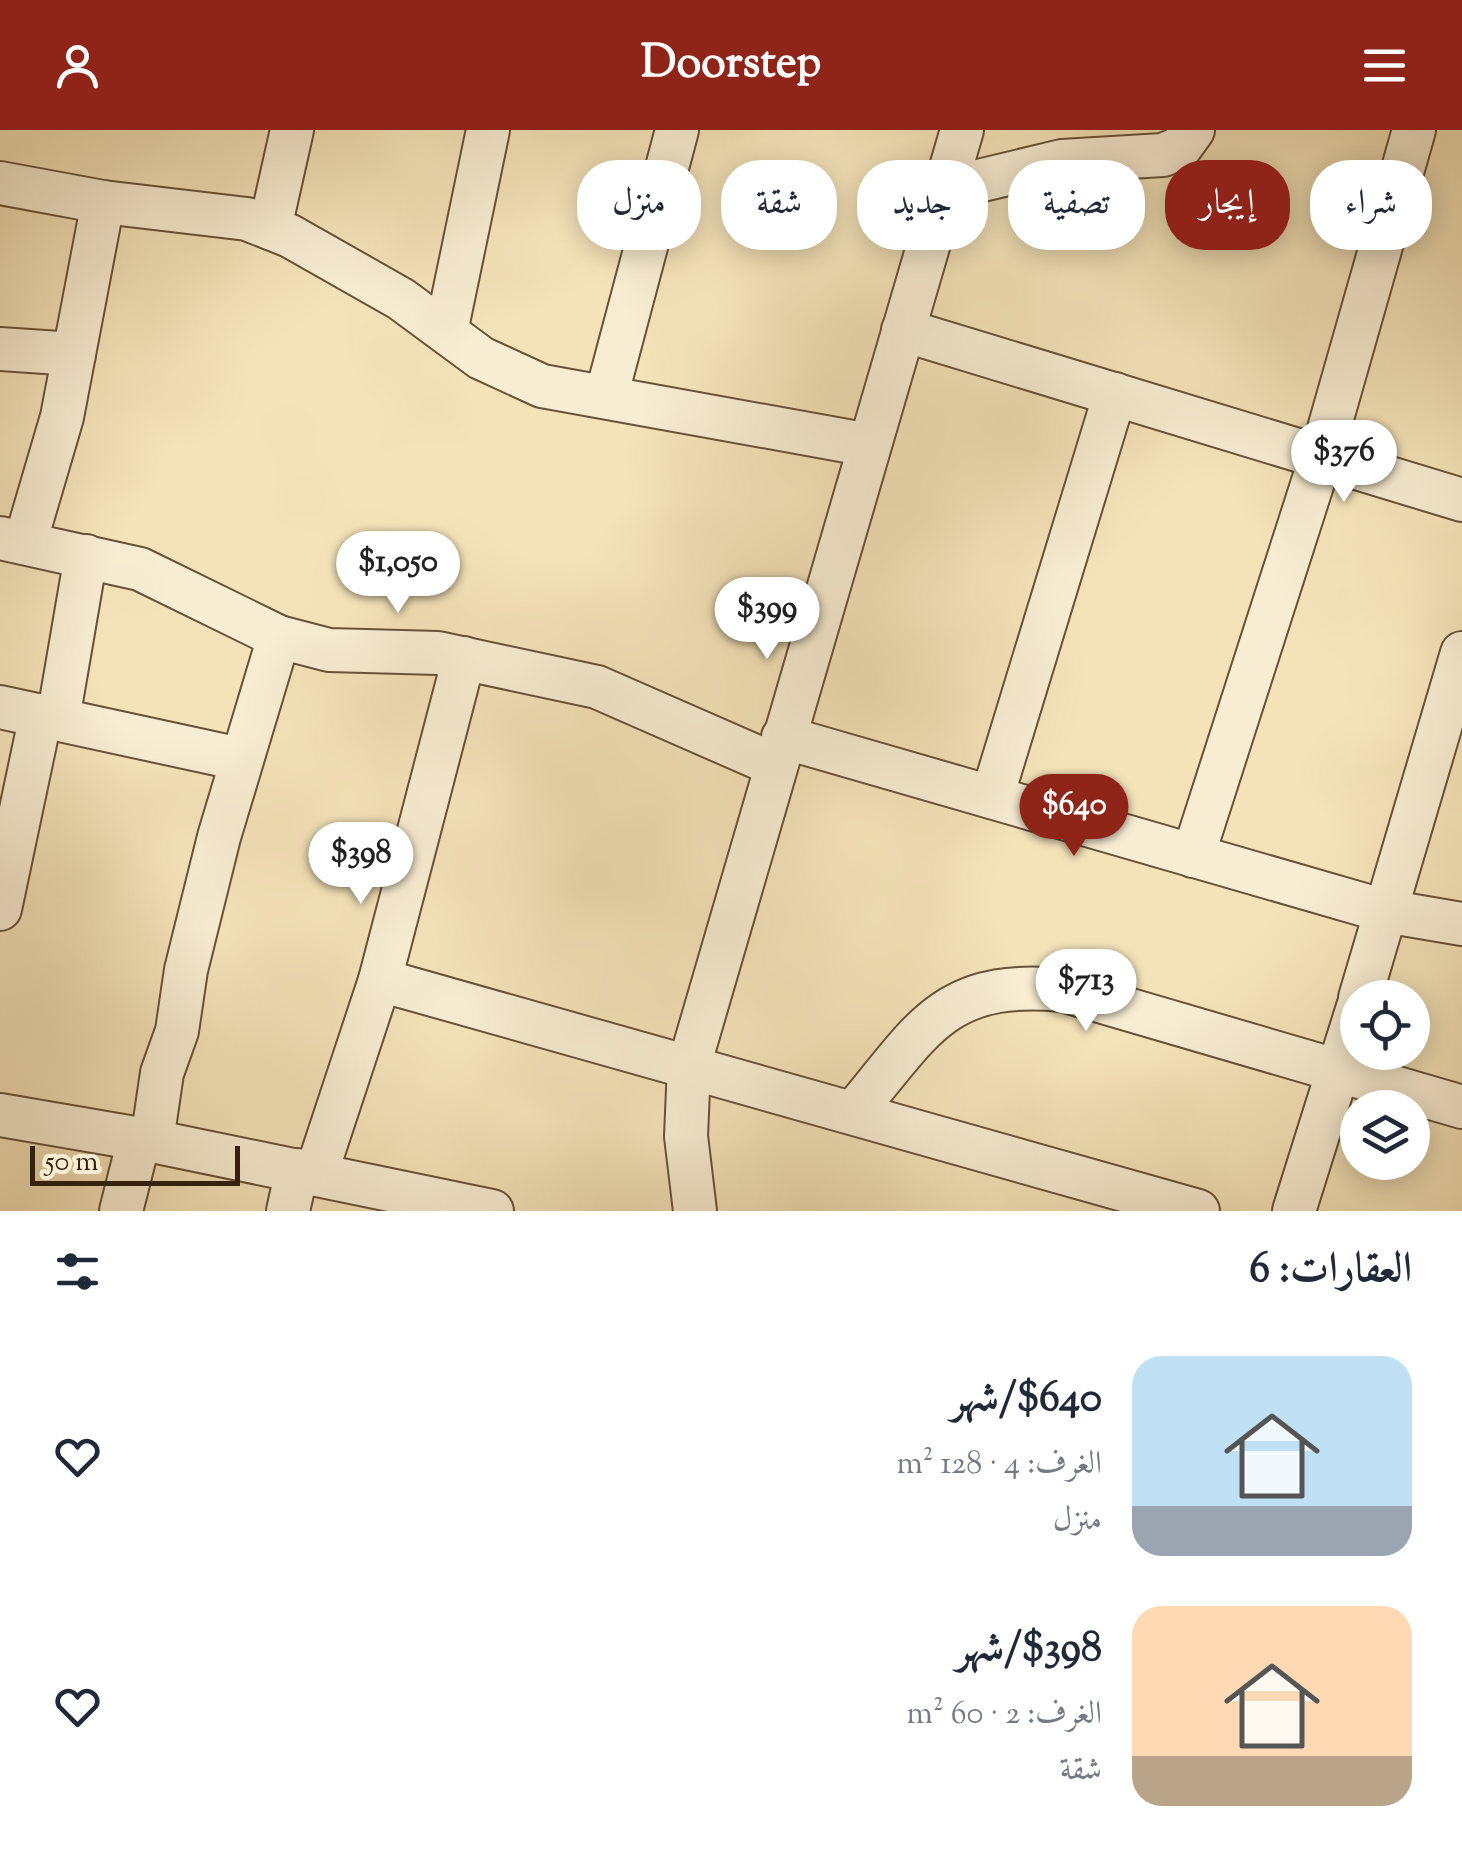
<!DOCTYPE html>
<html lang="ar">
<head>
<meta charset="utf-8">
<style>
	:root { --surface:#fff; --page:#f6f6f7; --text:#1f2937; --muted:#747a83; --accent:#8f2418 }
	body { margin:0; font-family:"Sorts Mill Goudy",Amiri,serif; background:var(--page); color:var(--text); direction:rtl; height:100vh; display:flex; flex-direction:column; font-size:38px; white-space:nowrap }
	* { box-sizing:border-box; margin:0 }
	p { font-size:32px; color:var(--muted) }
	.icon { flex:none; width:55px; height:55px; fill:none; stroke:currentColor; stroke-width:2; stroke-linecap:round; stroke-linejoin:round }
	.map { position:relative; height:1081px; overflow:hidden; direction:ltr }
	.side { display:flex; flex-direction:column; background:var(--surface); flex:1 }
	.side>* { flex:none }
	.top-card { position:absolute; left:30px; top:30px; width:1402px; height:90px; direction:rtl; display:flex; gap:20px }
	.controls { position:absolute; left:1340px; top:850px; display:grid; gap:20px }
	.controls a { display:grid; place-items:center; width:90px; height:90px; border-radius:50%; background:var(--surface); box-shadow:0 5px 25px #0003; font-size:50px }
	.scale { position:absolute; left:30px; bottom:25px; width:210px; box-sizing:border-box; padding-left:10px; border:5px solid #38220c; border-top:0; font-size:28px; line-height:35px; white-space:nowrap; color:#38220c; -webkit-text-stroke:8px #f8edd2; paint-order:stroke }
	.price { position:absolute; translate:-50% -85px; padding:0 22px; border-radius:35px; background:#fff; color:#222; font-size:32px; line-height:65px; filter:drop-shadow(0 2px 5px #0008) }
	.price::after { content:''; position:absolute; left:50%; top:60px; width:30px; height:22px; margin-left:-15px; background:inherit; clip-path:polygon(0 0,100% 0,50% 100%) }
	.price.selected { background:var(--accent); color:#fff }
	ul { padding:0; list-style:none }
	li { display:flex; align-items:center; gap:30px; height:250px; padding:0 50px }
	li span { display:grid; place-items:center; flex:none; width:280px; height:200px; border-radius:30px; color:#555 }
	li>.icon { margin-inline-start:auto }
	span .icon { width:120px; height:120px; fill:#fffc; stroke-width:1 }
	li b { font-size:42px }
	h2 { display:flex; justify-content:space-between; align-items:center; height:120px; padding:0 50px; font-size:42px }
	.pill { padding:0 35px; border-radius:40px; background:var(--surface); box-shadow:0 5px 25px #0003; font-size:35px; line-height:90px }
	.pill.selected { background:var(--accent); color:#fff }
	header { display:flex; justify-content:space-between; align-items:center; height:130px; padding:0 50px; background:var(--accent); color:#fff; font-size:45px; font-weight:700 }
	.map>svg:first-child { display:block }
	.lines { fill:none; stroke-linecap:round; stroke-linejoin:round }
	.minor-casing { stroke:#675237; stroke-width:46 }
	.minor { stroke:#f8edd2; stroke-width:42 }
</style>
</head>
<body>
<header><svg class="icon" aria-label="menu" viewBox="0 0 24 24"><path d="M4 6h16M4 12h16M4 18h16"/></svg>Doorstep<svg class="icon" aria-label="person" viewBox="0 0 24 24"><circle cx="12" cy="8" r="4"/><path d="M4 21q1-7 8-7t8 7"/></svg></header>
<div class="map">
<svg width="1462" height="1081" viewBox="0 0 1462 1081">
	<rect width="100%" height="100%" fill="#f4e3b9"/>
	<filter id="stains"><feTurbulence type="fractalNoise" baseFrequency=".002" numOctaves="4"/><feColorMatrix values="0 0 0 0 .2 0 0 0 0 .09 0 0 0 0 .02 0 0 0 .5 -.17"/></filter>
	<radialGradient id="worn" r=".72"><stop offset=".6" stop-color="#630" stop-opacity="0"/><stop offset="1" stop-color="#630" stop-opacity=".3"/></radialGradient>
	<g class="lines">
		<defs>
			<g id="minor">
				<polyline points="0,53 103,72 247,89 290,106 401,169 481,228 542,256 869,315"/>
				<polyline points="945,59 1062,31 1163,25 1180,18 1193,0"/>
				<polyline points="270,98 292,0"/>
				<polyline points="903,200 1462,370"/>
				<polyline points="446,202 488,0"/>
				<polyline points="0,219 74,224"/>
				<polyline points="606,267 677,0"/>
				<polyline points="0,408 140,439 279,507 329,520 438,523 597,557 775,635"/>
				<polyline points="25,413 62,287 103,72"/>
				<polyline points="0,577 240,629"/>
				<polyline points="58,589 86,426"/>
				<polyline points="783,607 1385,781 1462,794"/>
				<polyline points="992,667 1115,264"/>
				<polyline points="1193,726 1321,327 1414,0"/>
				<polyline points="0,779 41,585"/>
				<polyline points="380,850 1198,1081"/>
				<polyline points="1360,868 1462,523"/>
				<path d="M 853,983 C 923,900 943,849 1062,860 L 1462,977"/>
				<polyline points="0,985 152,1011 492,1081"/>
				<polyline points="152,1011 162,943 177,901 186,840 219,707 279,507"/>
				<polyline points="316,1044 380,850 464,528"/>
				<polyline points="121,1081 139,1010"/>
				<polyline points="288,1081 297,1040"/>
				<polyline points="695,1081 686,1006 689,936 962,0"/>
				<polyline points="1294,1081 1358,877"/>
			</g>
		</defs>
		<!-- minor casing -->
		<use href="#minor" class="minor-casing"/>
		<!-- minor -->
		<use href="#minor" class="minor"/>
	</g>
	<rect width="100%" height="100%" filter="url(#stains)"/>
	<rect width="100%" height="100%" fill="url(#worn)"/>
</svg>
<div class="controls">
<a><svg class="icon" aria-label="locate" viewBox="0 0 24 24"><circle cx="12" cy="12" r="6"/><path d="M12 2v4M12 18v4M2 12h4M18 12h4"/></svg></a>
<a><svg class="icon" aria-label="layers" viewBox="0 0 24 24"><path d="M12 4l9 5-9 5-9-5zM3 14l9 5 9-5"/></svg></a>
</div>
<div class="scale">50 m</div>
<b class="price" style="left:1344px;top:375px">$376</b>
<b class="price" style="left:398px;top:486px">$1,050</b>
<b class="price" style="left:767px;top:532px">$399</b>
<b class="price selected" style="left:1074px;top:729px">$640</b>
<b class="price" style="left:361px;top:777px">$398</b>
<b class="price" style="left:1086px;top:904px">$713</b>
<div class="top-card">
<a class="pill">شراء</a>
<a class="pill selected">إيجار</a>
<a class="pill">تصفية</a>
<a class="pill">جديد</a>
<a class="pill">شقة</a>
<a class="pill">منزل</a>
</div>
</div>
<section class="side">
<h2>العقارات: 6<svg class="icon" aria-label="filters" viewBox="0 0 24 24"><path d="M4 7h16M4 17h16"/><circle cx="9" cy="7" r="2"/><circle cx="15" cy="17" r="2"/></svg></h2>
<ul>
<li><span style="background:linear-gradient(#bfe0f5 75%,#9aa5b1 0)"><svg class="icon" aria-label="home" viewBox="0 0 24 24"><path d="M3 11l9-7 9 7M6 9v11h12V9"/></svg></span><div><b>$640/شهر</b><p>الغرف: 4 · 128 m²</p><p>منزل</p></div><svg class="icon" aria-label="heart" viewBox="0 0 24 24"><path d="M12 20l-8-8c-3-5 5-10 8-4 3-6 11-1 8 4z"/></svg></li>
<li><span style="background:linear-gradient(#ffd9b3 75%,#b9a48a 0)"><svg class="icon" aria-label="home" viewBox="0 0 24 24"><path d="M3 11l9-7 9 7M6 9v11h12V9"/></svg></span><div><b>$398/شهر</b><p>الغرف: 2 · 60 m²</p><p>شقة</p></div><svg class="icon" aria-label="heart" viewBox="0 0 24 24"><path d="M12 20l-8-8c-3-5 5-10 8-4 3-6 11-1 8 4z"/></svg></li>
</ul>
</section>
</body>
</html>
